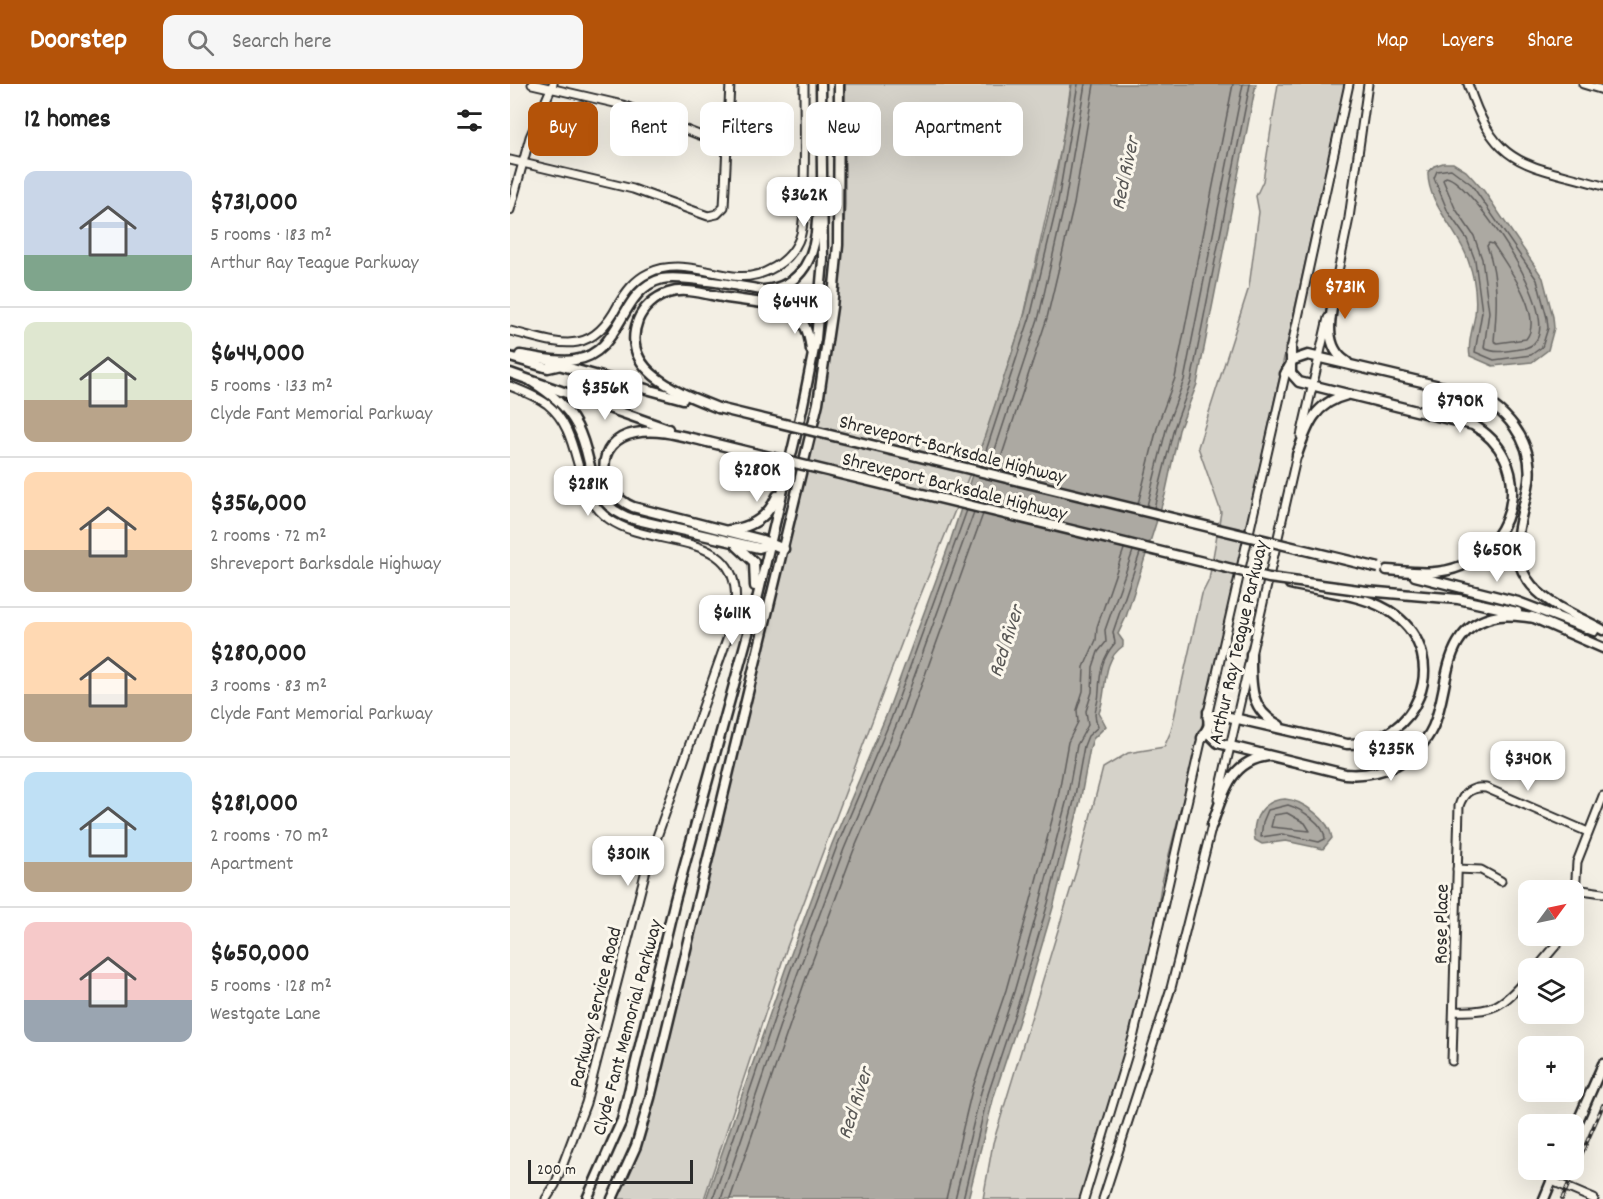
<!DOCTYPE html>
<html lang="en">
<head>
<meta charset="utf-8">
<style>
	:root { --surface:#fff; --page:#f6f6f6; --text:#222; --muted:#767676; --line:#e0e0e0; --accent:#b45309 }
	body { margin:0; font-family:Dekko,sans-serif; background:var(--page); color:var(--text); height:100vh; display:flex; flex-direction:column; font-size:22px; white-space:nowrap }
	* { box-sizing:border-box; margin:0 }
	p { font-size:20px; color:var(--muted) }
	.icon { flex:none; width:33px; height:33px; fill:none; stroke:currentColor; stroke-width:2; stroke-linecap:round; stroke-linejoin:round }
	.map { position:relative; flex:1; overflow:hidden }
	.details { display:flex; flex-direction:column; background:var(--surface); width:510px }
	.details>* { flex:none }
	.top-card { position:absolute; left:18px; top:18px; width:570px; height:54px; display:flex; gap:12px }
	.needle { width:39px; rotate:57deg }
	.buttons { position:absolute; left:1008px; top:796px; display:grid; gap:12px }
	.buttons a { display:grid; place-items:center; width:66px; height:66px; border-radius:12px; background:var(--surface); box-shadow:0 6px 24px #0002; font-size:30px }
	.scale { position:absolute; left:18px; bottom:15px; width:165px; box-sizing:border-box; padding-left:6px; border:3px solid #2b2b2b; border-top:0; font-size:16px; line-height:21px; white-space:nowrap; color:#2b2b2b; -webkit-text-stroke:4px #fbf7ec; paint-order:stroke }
	.price { position:absolute; translate:-50% -51px; padding:0 14px; border-radius:12px; background:#fff; color:#222; font-size:20px; line-height:39px; filter:drop-shadow(0 2px 3px #0008) }
	.price::after { content:''; position:absolute; left:50%; top:36px; width:18px; height:14px; margin-left:-9px; background:inherit; clip-path:polygon(0 0,100% 0,50% 100%) }
	.price.selected { background:var(--accent); color:#fff }
	ul { padding:0; list-style:none }
	li { display:flex; align-items:center; gap:18px; height:150px; padding:0 24px }
	li+li { border-top:2px solid var(--line) }
	li span { display:grid; place-items:center; flex:none; width:168px; height:120px; border-radius:12px; color:#555 }
	li>.icon { margin-inline-start:auto }
	span .icon { width:72px; height:72px; fill:#fffc; stroke-width:1 }
	li b { font-size:26px }
	h2 { display:flex; justify-content:space-between; align-items:center; height:72px; padding:0 24px; font-size:26px }
	.tag { padding:0 21px; border-radius:12px; background:var(--surface); box-shadow:0 6px 24px #0002; font-size:21px; line-height:54px }
	.tag.selected { background:var(--accent); color:#fff }
	header { display:flex; align-items:center; gap:36px; box-sizing:border-box; height:84px; padding:0 30px; background:var(--accent); color:#fff }
	header strong { font-size:28px }
	nav { display:flex; gap:33px; margin-inline-start:auto; font-size:21px }
	.search { width:420px; height:54px; background:var(--page); display:flex; align-items:center; gap:15px; box-sizing:border-box; padding:0 21px; border-radius:12px; color:var(--muted); font-size:22px }
	main { display:flex; flex:1; min-height:0 }
	.map>svg:first-child { display:block }
	.green { fill:#d5d2c9; stroke:#807e7a; stroke-width:1.5 }
	.water { fill:#aca9a2; stroke:#787772; stroke-width:1.5 }
	.lines { fill:none; stroke-linecap:round; stroke-linejoin:round }
	.shore { stroke:#5f5d5b; stroke-width:1.5 }
	.minor-casing { stroke:#2b2b2b; stroke-width:11 }
	.major-casing { stroke:#2b2b2b; stroke-width:13 }
	.minor { stroke:#fbf7ec; stroke-width:7 }
	.major { stroke:#fbf7ec; stroke-width:8 }
	.rail-casing { stroke:#2b2b2b; stroke-width:4 }
	.rail { stroke:#fbf7ec; stroke-width:1.5; stroke-dasharray:4.5; stroke-linecap:butt }
	.major-bridge-casing { stroke:#2b2b2b; stroke-width:13; stroke-linecap:butt }
	.major-bridge { stroke:#fbf7ec; stroke-width:8 }
	.labels { text-anchor:middle; stroke-width:6; stroke-linejoin:round; paint-order:stroke }
	.street-label { font-size:20px; fill:#2b2b2b; stroke:#fbf7ec }
	.water-label { font-size:21px; font-style:italic; fill:#585755; stroke:#fbf7ec }
</style>
</head>
<body>
<header>
<strong>Doorstep</strong>
<div class="search"><svg class="icon" aria-label="search" viewBox="0 0 24 24"><circle cx="10" cy="10" r="6"/><path d="M15 15l6 6"/></svg>Search here</div>
<nav><a>Map</a><a>Layers</a><a>Share</a></nav>
</header>
<main>
<section class="details">
<h2>12 homes<svg class="icon" aria-label="filters" viewBox="0 0 24 24"><path d="M4 7h16M4 17h16"/><circle cx="9" cy="7" r="2"/><circle cx="15" cy="17" r="2"/></svg></h2>
<ul>
<li><span style="background:linear-gradient(#c9d6e8 70%,#7fa58c 0)"><svg class="icon" aria-label="home" viewBox="0 0 24 24"><path d="M3 11l9-7 9 7M6 9v11h12V9"/></svg></span><div><b>$731,000</b><p>5 rooms · 183 m²</p><p>Arthur Ray Teague Parkway</p></div></li>
<li><span style="background:linear-gradient(#dfe7d0 65%,#b9a48a 0)"><svg class="icon" aria-label="home" viewBox="0 0 24 24"><path d="M3 11l9-7 9 7M6 9v11h12V9"/></svg></span><div><b>$644,000</b><p>5 rooms · 133 m²</p><p>Clyde Fant Memorial Parkway</p></div></li>
<li><span style="background:linear-gradient(#ffd9b3 65%,#b9a48a 0)"><svg class="icon" aria-label="home" viewBox="0 0 24 24"><path d="M3 11l9-7 9 7M6 9v11h12V9"/></svg></span><div><b>$356,000</b><p>2 rooms · 72 m²</p><p>Shreveport Barksdale Highway</p></div></li>
<li><span style="background:linear-gradient(#ffd9b3 60%,#b9a48a 0)"><svg class="icon" aria-label="home" viewBox="0 0 24 24"><path d="M3 11l9-7 9 7M6 9v11h12V9"/></svg></span><div><b>$280,000</b><p>3 rooms · 83 m²</p><p>Clyde Fant Memorial Parkway</p></div></li>
<li><span style="background:linear-gradient(#bfe0f5 75%,#b9a48a 0)"><svg class="icon" aria-label="home" viewBox="0 0 24 24"><path d="M3 11l9-7 9 7M6 9v11h12V9"/></svg></span><div><b>$281,000</b><p>2 rooms · 70 m²</p><p>Apartment</p></div></li>
<li><span style="background:linear-gradient(#f6c9c9 65%,#9aa5b1 0)"><svg class="icon" aria-label="home" viewBox="0 0 24 24"><path d="M3 11l9-7 9 7M6 9v11h12V9"/></svg></span><div><b>$650,000</b><p>5 rooms · 128 m²</p><p>Westgate Lane</p></div></li>
</ul>
</section>
<div class="map">
<svg width="1093" height="1115" viewBox="0 0 1093 1115">
	<rect width="100%" height="100%" fill="#f3efe4"/>
	<filter id="ink" filterUnits="userSpaceOnUse"><feTurbulence type="fractalNoise" baseFrequency=".0167" numOctaves="2"/><feDisplacementMap in="SourceGraphic" scale="12" xChannelSelector="R" yChannelSelector="G"/><feConvolveMatrix kernelMatrix="1 2 1 2 8 2 1 2 1" color-interpolation-filters="sRGB"/></filter>
	<g filter="url(#ink)">
		<!-- green -->
		<g class="green">
			<polygon points="335,0 561,0 552,60 514,232 476,350 398,542 277,863 194,1115 105,1115 132,1055 154,974 296,390 317,290 331,187 335,121"/>
			<path d="M 768,0 L 835,0 L 693,637 L 651,802 C 635,909 602,1012 570,1115 L 473,1115 L 483,1059 L 567,784 L 593,684 L 618,669 L 654,663 L 661,647 L 692,510 L 699,496 L 711,428 L 688,363 L 739,203 L 749,128 L 746,112 L 753,97 Z"/>
		</g>
		<!-- water -->
		<g class="water">
			<path d="M 562,0 L 746,0 L 687,300 L 669,346 L 655,411 L 616,533 L 608,550 L 613,557 L 613,562 C 590,578 598,607 589,629 L 596,642 L 583,655 L 580,664 L 570,718 L 544,820 L 517,912 L 484,1012 L 458,1115 L 196,1115 L 275,886 L 322,760 L 376,632 L 440,458 L 515,229 L 542,116 Z"/>
			<path d="M 933,79 L 943,79 L 956,87 L 974,107 L 1033,194 L 1043,233 L 1044,244 L 1038,266 L 1022,278 L 983,282 L 960,272 C 957,260 963,244 965,231 C 967,213 964,192 958,176 C 949,147 917,120 918,88 L 924,82 Z"/>
			<path d="M 775,715 C 792,716 820,736 822,754 L 813,765 L 776,757 L 752,760 L 745,756 C 741,735 753,716 775,715 Z"/>
		</g>
		<g class="lines">
			<!-- shore -->
			<g class="shore">
				<polygon points="941,85 961,100 1027,196 1037,234 1038,244 1032,263 1021,271 984,276 965,268 972,228 965,176 957,155 938,128 924,94 927,87"/>
				<path d="M 936,93 C 961,96 1075,259 1010,265 C 997,267 985,270 974,264 L 979,228 L 972,175 L 964,152 L 945,124 L 933,96 Z"/>
				<path d="M 979,159 L 983,160 C 996,180 1035,232 1016,255 L 987,259 L 984,257 C 987,224 989,195 977,162 Z"/>
				<polyline points="471,382 521,230 548,117 568,0"/>
				<polyline points="479,384 529,232 555,118 575,0"/>
				<polyline points="487,386 537,234 564,120 584,0"/>
				<polyline points="628,420 648,340 665,294 723,0"/>
				<polyline points="637,422 657,342 674,296 733,0"/>
				<polyline points="644,424 664,344 681,298 740,0"/>
				<path d="M 778,721 C 791,725 815,740 815,755 L 809,758 L 772,750 L 751,753 L 753,738 L 758,726 Z"/>
				<polygon points="777,729 795,739 800,747 761,743 764,731"/>
				<polyline points="203,1115 280,888 327,762 381,635 457,426"/>
				<polyline points="211,1115 287,891 334,765 388,637 464,428"/>
				<polyline points="220,1115 296,894 343,768 397,641 473,430"/>
				<polyline points="436,1115 462,1006 496,906 521,816 548,713 558,658 568,638 567,626 573,607 574,583 586,556 587,543 614,465"/>
				<polyline points="445,1115 471,1008 504,908 530,818 557,715 567,661 578,641 576,627 582,608 583,583 588,568 596,558 595,546 623,467"/>
				<path d="M 453,1115 L 478,1010 L 511,911 L 538,819 L 564,717 L 574,662 L 578,652 L 588,643 C 581,626 589,622 589,607 C 590,587 592,574 605,559 L 603,548 L 630,469"/>
			</g>
			<defs>
				<g id="minor">
					<polyline points="22,0 113,21 189,51 216,58"/>
					<path d="M 958,0 C 986,86 1015,79 1093,102"/>
					<polyline points="1073,0 1093,6"/>
					<polyline points="0,76 123,105 198,132 207,130 214,123 220,0"/>
					<polyline points="0,126 20,53 43,0"/>
					<polyline points="826,197 839,134 858,0"/>
					<path d="M 0,247 C 49,259 80,275 108,221 C 116,208 124,196 139,189 C 166,176 196,188 223,192 C 252,196 283,178 291,150 C 295,134 294,116 294,100 C 295,67 294,33 294,0"/>
					<polyline points="780,270 839,0"/>
					<path d="M 0,302 C 13,307 26,312 37,320 C 75,350 60,408 99,435 C 146,469 246,439 222,541 L 138,778 L 76,1019 L 45,1101 L 36,1115"/>
					<polyline points="791,352 818,234"/>
					<polyline points="697,633 776,287"/>
					<polyline points="708,715 788,366"/>
					<polyline points="947,785 971,786 991,797"/>
					<polyline points="1065,805 1093,809"/>
					<polyline points="1064,828 1067,778 1093,712"/>
					<polyline points="1026,885 1054,852"/>
					<path d="M 944,927 C 984,929 992,922 1018,893"/>
					<path d="M 942,977 L 949,722 C 953,709 962,702 976,704 L 1078,748"/>
					<polyline points="1042,1097 1084,1115"/>
					<polyline points="574,1115 624,950 693,649"/>
					<polyline points="593,1115 661,904 703,737"/>
				</g>
				<g id="major">
					<path d="M 828,192 C 824,220 808,260 837,278"/>
					<path d="M 254,206 C 293,203 306,170 307,136"/>
					<path d="M 275,224 C 293,233 299,246 301,266"/>
					<path d="M 781,265 L 781,289 L 789,298 L 963,341 C 1022,375 1011,455 951,482 C 927,492 902,488 877,486"/>
					<path d="M 10,271 C 27,273 47,279 65,276 C 113,269 109,205 152,195 C 175,190 271,209 297,216 C 303,218 308,221 314,222"/>
					<polyline points="0,273 38,284 47,282"/>
					<polyline points="41,279 173,315"/>
					<polyline points="0,289 158,345"/>
					<path d="M 775,290 L 783,276 L 798,271 L 959,309 C 995,322 1024,357 1019,397 C 1014,431 996,463 1017,495 C 1033,520 1068,532 1093,546"/>
					<path d="M 21,297 C 40,309 56,321 67,342 C 86,378 74,420 123,435 L 249,464 L 259,461"/>
					<path d="M 208,324 C 173,310 108,288 128,236 C 133,224 145,213 158,209 C 177,203 198,211 217,214 C 243,218 269,221 295,224 L 310,222"/>
					<path d="M 198,358 C 175,353 149,344 125,349 C 82,357 87,408 123,423 L 252,456 L 274,465"/>
					<path d="M 787,371 C 797,342 804,319 837,311"/>
					<path d="M 219,446 C 241,444 258,433 267,412"/>
					<polyline points="227,462 244,478 245,502"/>
					<polyline points="905,492 1008,518 1084,547"/>
					<polyline points="856,507 948,515 1007,528"/>
					<polyline points="1022,533 1093,564"/>
					<path d="M 741,570 C 741,600 739,626 769,641"/>
					<path d="M 698,628 L 699,650 L 708,659 L 835,690 C 872,693 907,677 923,643 C 941,603 929,542 989,532 C 1001,530 1014,533 1026,534"/>
					<path d="M 692,654 L 702,636 L 715,632 L 837,660 C 907,661 943,575 885,531 C 858,510 813,508 780,500"/>
					<path d="M 702,741 C 713,710 720,677 758,672"/>
					<polyline points="1064,1046 1093,980"/>
					<polyline points="77,1115 112,1036 165,816 245,524 292,325 306,255 313,176 311,0"/>
					<polyline points="102,1115 126,1062 140,1014 308,319 322,223 328,161 329,0"/>
					<polyline points="1034,1115 1046,1086"/>
				</g>
			</defs>
			<!-- minor casing -->
			<use href="#minor" class="minor-casing"/>
			<!-- major casing -->
			<use href="#major" class="major-casing"/>
			<!-- minor -->
			<use href="#minor" class="minor"/>
			<!-- major -->
			<use href="#major" class="major"/>
			<defs>
				<polyline id="rail" points="1052,1115 1093,1021"/>
			</defs>
			<!-- rail casing -->
			<use href="#rail" class="rail-casing"/>
			<!-- rail -->
			<use href="#rail" class="rail"/>
			<defs>
				<g id="major-bridge">
					<polyline points="208,324 869,484"/>
					<polyline points="198,358 759,494 856,507"/>
				</g>
			</defs>
			<!-- major-bridge casing -->
			<use href="#major-bridge" class="major-bridge-casing"/>
			<!-- major-bridge -->
			<use href="#major-bridge" class="major-bridge"/>
		</g>
	</g>
	<g class="labels">
		<!-- street labels -->
		<g class="street-label">
			<text transform="translate(443 364) rotate(14)" y="7">Shreveport-Barksdale Highway</text>
			<text transform="translate(445 401) rotate(14)" y="7">Shreveport Barksdale Highway</text>
			<text transform="translate(727 558) rotate(-77)" y="7">Arthur Ray Teague Parkway</text>
			<text transform="translate(930 840) rotate(-89)" y="7">Rose Place</text>
			<text transform="translate(84 923) rotate(-76)" y="7">Parkway Service Road</text>
			<text transform="translate(116 943) rotate(-75)" y="7">Clyde Fant Memorial Parkway</text>
		</g>
		<!-- water labels -->
		<g class="water-label">
			<text transform="translate(614 89) rotate(-78)" y="7">Red River</text>
			<text transform="translate(495 557) rotate(-72)" y="7">Red River</text>
			<text transform="translate(344 1019) rotate(-72)" y="7">Red River</text>
		</g>
	</g>
</svg>
<div class="buttons">
<a><svg class="needle" viewBox="-14 -14 28 28"><path d="M0-13l5 13h-10z" fill="#e53935"/><path d="M0 13l5-13h-10z" fill="#767676"/></svg></a>
<a><svg class="icon" aria-label="layers" viewBox="0 0 24 24"><path d="M12 4l9 5-9 5-9-5zM3 14l9 5 9-5"/></svg></a>
<a>+</a>
<a>−</a>
</div>
<div class="scale">200 m</div>
<b class="price" style="left:294px;top:144px">$362K</b>
<b class="price selected" style="left:835px;top:236px">$731K</b>
<b class="price" style="left:285px;top:251px">$644K</b>
<b class="price" style="left:95px;top:337px">$356K</b>
<b class="price" style="left:950px;top:350px">$790K</b>
<b class="price" style="left:247px;top:419px">$280K</b>
<b class="price" style="left:78px;top:433px">$281K</b>
<b class="price" style="left:987px;top:499px">$650K</b>
<b class="price" style="left:222px;top:562px">$611K</b>
<b class="price" style="left:881px;top:698px">$235K</b>
<b class="price" style="left:1018px;top:708px">$340K</b>
<b class="price" style="left:118px;top:803px">$301K</b>
<div class="top-card">
<a class="tag selected">Buy</a>
<a class="tag">Rent</a>
<a class="tag">Filters</a>
<a class="tag">New</a>
<a class="tag">Apartment</a>
</div>
</div>
</main>
</body>
</html>
